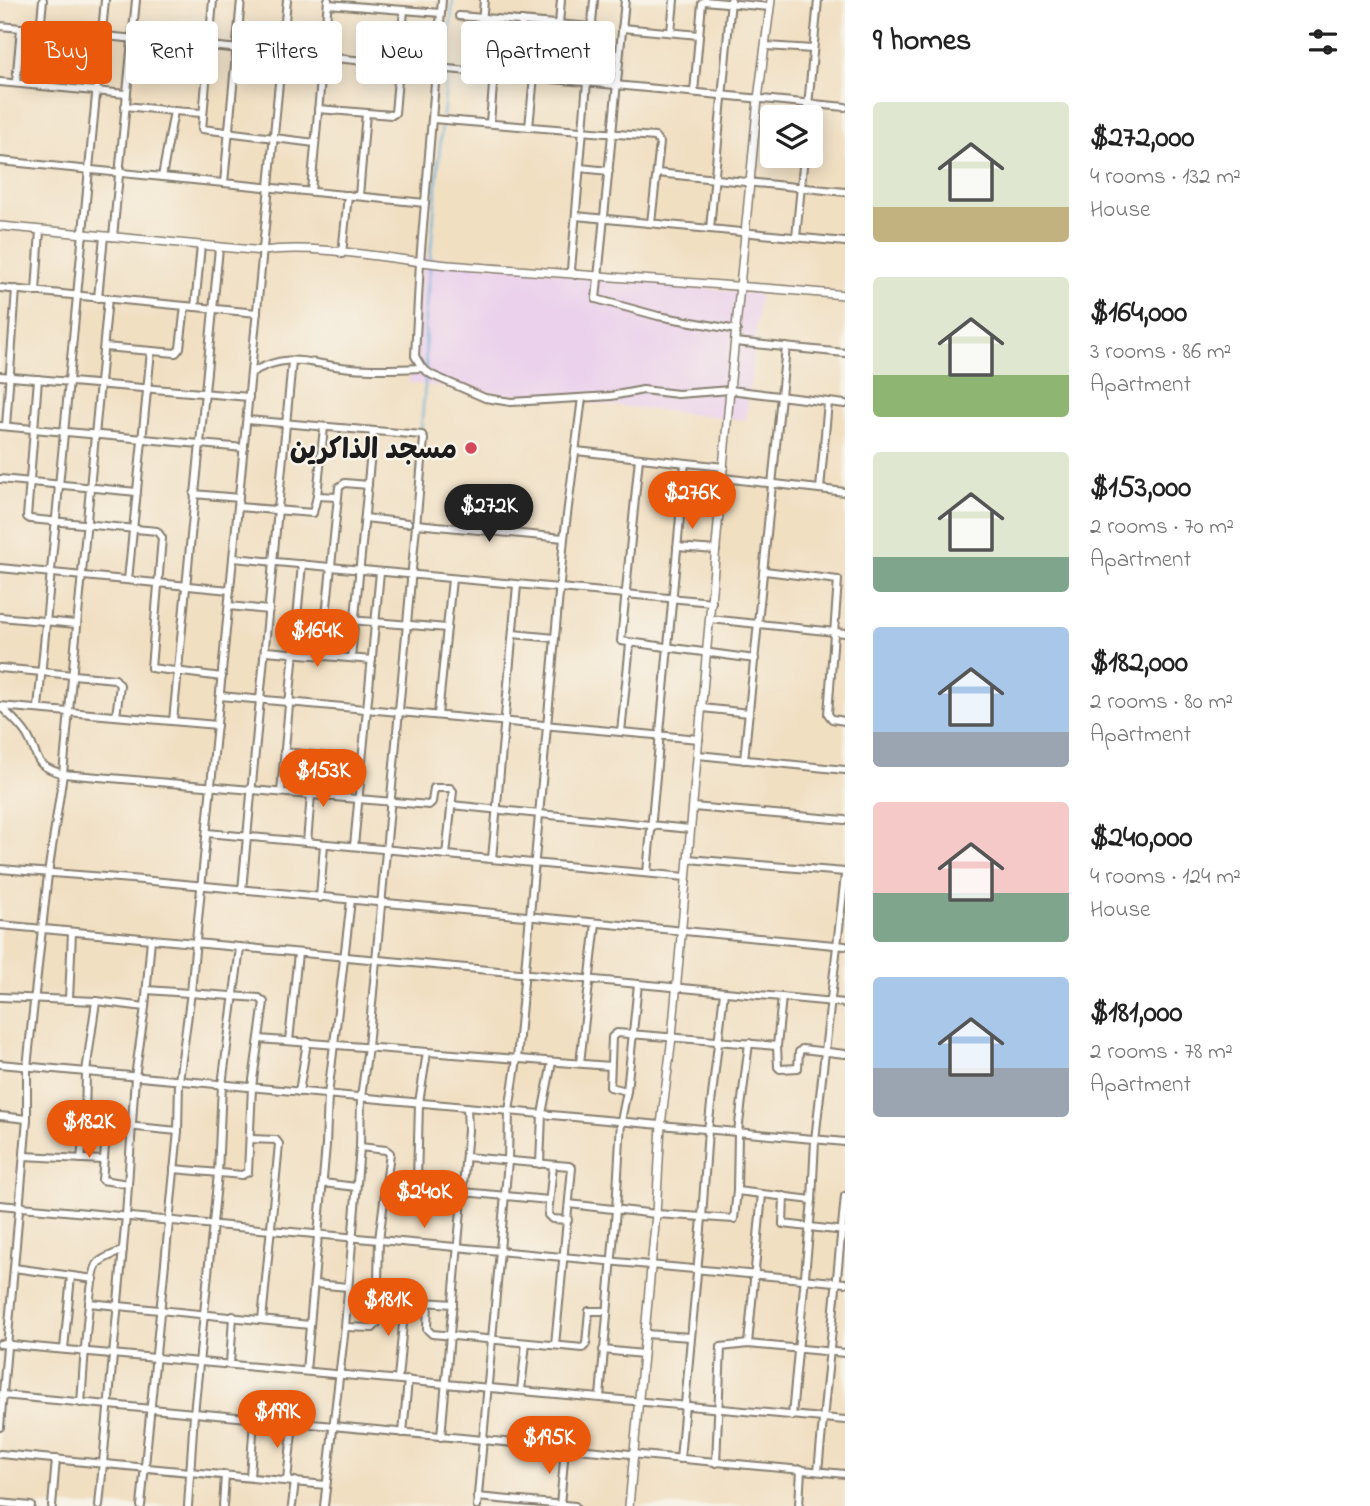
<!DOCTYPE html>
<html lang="en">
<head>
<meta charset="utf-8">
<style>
	:root { --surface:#fff; --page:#f6f6f6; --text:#222; --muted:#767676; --accent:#ea580c }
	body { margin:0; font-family:"Indie Flower","Playpen Sans Arabic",sans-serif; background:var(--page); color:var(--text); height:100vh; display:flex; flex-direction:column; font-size:26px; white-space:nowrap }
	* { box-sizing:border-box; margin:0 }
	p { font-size:23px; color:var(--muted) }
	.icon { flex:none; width:38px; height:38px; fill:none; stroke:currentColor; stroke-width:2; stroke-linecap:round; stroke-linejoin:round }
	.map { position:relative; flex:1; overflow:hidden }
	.side { display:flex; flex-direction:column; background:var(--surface); width:525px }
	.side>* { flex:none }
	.guide { position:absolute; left:21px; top:21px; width:665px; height:63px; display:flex; gap:14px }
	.fabs { position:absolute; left:760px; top:105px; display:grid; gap:14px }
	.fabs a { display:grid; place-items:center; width:63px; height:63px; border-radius:7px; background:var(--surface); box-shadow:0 4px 18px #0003; font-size:35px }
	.price { position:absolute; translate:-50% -60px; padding:0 16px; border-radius:24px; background:var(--accent); color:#fff; font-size:23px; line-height:46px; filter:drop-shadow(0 2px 4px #0008) }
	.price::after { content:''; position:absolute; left:50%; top:42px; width:21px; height:16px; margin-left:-10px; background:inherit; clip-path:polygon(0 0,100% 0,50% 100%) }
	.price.selected { background:#222; color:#fff }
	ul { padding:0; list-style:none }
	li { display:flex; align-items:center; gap:21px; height:175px; padding:0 28px }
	li span { display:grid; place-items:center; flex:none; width:196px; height:140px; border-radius:7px; color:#555 }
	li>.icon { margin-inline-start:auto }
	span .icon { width:84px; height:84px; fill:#fffc; stroke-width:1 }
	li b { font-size:30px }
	h2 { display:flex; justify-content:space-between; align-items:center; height:84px; padding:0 28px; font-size:30px }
	.pill { padding:0 24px; border-radius:7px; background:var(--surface); box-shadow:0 4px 18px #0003; font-size:24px; line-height:63px }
	.pill.selected { background:var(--accent); color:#fff }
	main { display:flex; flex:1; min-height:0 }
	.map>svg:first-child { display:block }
	.built { fill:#ebd1ec }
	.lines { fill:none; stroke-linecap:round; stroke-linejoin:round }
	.stream { stroke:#60afda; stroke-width:2 }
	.minor-casing { stroke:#867e6f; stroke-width:10 }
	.tertiary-casing { stroke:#867e6f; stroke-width:10 }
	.minor { stroke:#fff; stroke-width:6 }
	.tertiary { stroke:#fff; stroke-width:7 }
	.poi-dot { fill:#d1495b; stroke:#f7f3e8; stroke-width:2.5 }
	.labels { text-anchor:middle; stroke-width:5; stroke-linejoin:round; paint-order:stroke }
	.poi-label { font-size:28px; font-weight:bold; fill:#1c1c1c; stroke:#f7f3e8; text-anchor:end }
</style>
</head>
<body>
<main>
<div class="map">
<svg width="845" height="1506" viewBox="0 0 845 1506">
	<rect width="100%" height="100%" fill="#f7f3e8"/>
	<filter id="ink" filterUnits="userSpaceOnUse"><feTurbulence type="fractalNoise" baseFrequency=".0143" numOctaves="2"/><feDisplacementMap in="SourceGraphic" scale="14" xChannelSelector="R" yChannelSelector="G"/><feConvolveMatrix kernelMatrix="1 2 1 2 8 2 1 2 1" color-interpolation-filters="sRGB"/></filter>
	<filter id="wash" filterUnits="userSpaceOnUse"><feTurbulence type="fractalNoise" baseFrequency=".00686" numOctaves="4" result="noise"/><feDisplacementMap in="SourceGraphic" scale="28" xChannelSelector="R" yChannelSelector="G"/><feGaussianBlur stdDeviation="1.57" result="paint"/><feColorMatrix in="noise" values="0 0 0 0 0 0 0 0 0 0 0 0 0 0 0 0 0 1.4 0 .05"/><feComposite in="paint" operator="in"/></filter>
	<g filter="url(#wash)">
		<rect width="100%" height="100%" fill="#f1dfc2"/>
		<!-- built -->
		<polygon class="built" points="423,257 760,294 746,420 409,383"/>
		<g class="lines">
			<!-- stream -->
			<g class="stream">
				<polyline points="447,65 453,0"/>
				<polyline points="443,117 447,71"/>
				<polyline points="430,260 442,123"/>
				<polyline points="426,369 425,319 430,266"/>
				<polyline points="421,431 426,374"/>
				<polyline points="417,484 421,437"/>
			</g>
		</g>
	</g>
	<g filter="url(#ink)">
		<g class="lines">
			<defs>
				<g id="minor">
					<polyline points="213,0 202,129 315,143"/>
					<polyline points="442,0 420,262 415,356 422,368 432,375 485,398 511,402 611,396 643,390 678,394 730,390 845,404"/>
					<polyline points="625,0 596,299 658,316 737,330"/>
					<polyline points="328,4 441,13"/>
					<polyline points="459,16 592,27"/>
					<polyline points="559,24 561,0"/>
					<polyline points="0,26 845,107"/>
					<polyline points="622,28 699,35"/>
					<polyline points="40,30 43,0"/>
					<polyline points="671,32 674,0"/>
					<polyline points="766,46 813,49"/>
					<polyline points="478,71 484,0"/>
					<polyline points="517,75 522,21"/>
					<polyline points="0,82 126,94"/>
					<polyline points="16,83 21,28"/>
					<polyline points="694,92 702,3 704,1 770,7"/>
					<polyline points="125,106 174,111 162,177"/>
					<polyline points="318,109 392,115 395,113 404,10"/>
					<polyline points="174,111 202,113"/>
					<polyline points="807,117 818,0"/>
					<polyline points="433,119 655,137 660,143 651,223"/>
					<polyline points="490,123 494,73"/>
					<polyline points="529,127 534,76"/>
					<polyline points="0,161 425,203"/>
					<polyline points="580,168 609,171"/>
					<polyline points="657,173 845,192"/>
					<polyline points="224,183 241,0"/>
					<polyline points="311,191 328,0"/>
					<polyline points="359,196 366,113"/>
					<polyline points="576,216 845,242"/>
					<polyline points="710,229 731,0"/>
					<polyline points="113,237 136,0"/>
					<polyline points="796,237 804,156"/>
					<polyline points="342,254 348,195"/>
					<polyline points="575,275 571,270 594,0"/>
					<polyline points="0,288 257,313"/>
					<polyline points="36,292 40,230"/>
					<polyline points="98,298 104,236"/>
					<polyline points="195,307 201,245"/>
					<polyline points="735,342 845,353"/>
					<polyline points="104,347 176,353 180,348 185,306"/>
					<path d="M 251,373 C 290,350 311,365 351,368 C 375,370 398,369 422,368"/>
					<polyline points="0,376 249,397"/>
					<polyline points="38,379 27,517 30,519 157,531 162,538 151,668 222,677"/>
					<polyline points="247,420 422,435 424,439 368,1047 361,1097 360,1147 345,1327 324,1506"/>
					<polyline points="0,426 244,448"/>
					<polyline points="6,426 16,289"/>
					<polyline points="576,451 724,467"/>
					<polyline points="639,458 621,641 755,659"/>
					<polyline points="723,478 845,492"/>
					<polyline points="0,479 137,492"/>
					<polyline points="820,489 828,402"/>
					<polyline points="194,494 239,498"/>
					<polyline points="317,496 338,497"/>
					<polyline points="238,507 313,513 317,496 324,427"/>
					<polyline points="365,518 408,523"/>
					<polyline points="416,524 564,538"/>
					<polyline points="677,547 716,550"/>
					<polyline points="233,558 712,602"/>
					<polyline points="0,568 230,590"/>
					<polyline points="765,571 838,580 828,714 832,719 845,721"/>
					<polyline points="128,580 151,351"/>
					<polyline points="229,606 269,610"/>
					<polyline points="0,617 76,624"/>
					<polyline points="325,618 447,628"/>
					<polyline points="710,619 845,633"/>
					<polyline points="513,634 555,638"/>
					<polyline points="266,651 372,660"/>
					<polyline points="322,656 339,487 345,483 368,485"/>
					<polyline points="351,658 373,431"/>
					<polyline points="0,668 115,679 120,685 116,716"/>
					<polyline points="220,696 699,739"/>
					<path d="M 0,706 C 9,715 20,724 27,735 C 41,759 31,764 63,774 L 429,805 L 432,802 L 434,788 L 450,788 L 453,791 L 446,855"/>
					<polyline points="0,706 217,725"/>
					<polyline points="38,708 105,0"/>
					<polyline points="702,708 749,713"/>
					<polyline points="438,715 452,579"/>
					<polyline points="173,721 219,248"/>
					<polyline points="621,732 630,644"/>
					<polyline points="284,752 362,760"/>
					<polyline points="698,755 845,770"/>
					<polyline points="744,760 786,347"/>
					<polyline points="281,792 302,564"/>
					<polyline points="451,805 690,829"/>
					<polyline points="693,807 845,820"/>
					<polyline points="207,833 686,877"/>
					<polyline points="307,842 311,795"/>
					<polyline points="354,846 380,572"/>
					<polyline points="492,859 517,585"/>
					<polyline points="688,859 845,872"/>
					<polyline points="0,869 131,879 845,946"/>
					<polyline points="647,873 685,463"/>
					<polyline points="242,890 292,361"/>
					<polyline points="320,898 324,844"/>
					<polyline points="0,925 845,1003"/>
					<polyline points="147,990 259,998 264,1002 252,1087 248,1172 242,1175 174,1169"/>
					<polyline points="0,997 96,1001 145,1007"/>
					<polyline points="782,997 777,1046 778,1067 780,1069 798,1068 799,1052 802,1049 845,1054"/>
					<polyline points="69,999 72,932"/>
					<polyline points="259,1039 610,1066"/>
					<polyline points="289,1041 298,953"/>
					<polyline points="580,1063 596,923"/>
					<polyline points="0,1064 845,1142"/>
					<polyline points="627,1091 610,1087 612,1037 617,1033 777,1046"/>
					<polyline points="299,1092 307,1042"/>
					<polyline points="0,1116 27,1119"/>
					<polyline points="85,1122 178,1131"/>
					<polyline points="107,1125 102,1180 128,1184"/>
					<polyline points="251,1139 276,1140 279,1144 262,1320"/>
					<polyline points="24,1156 103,1160"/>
					<polyline points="466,1157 569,1166 572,1168 555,1345"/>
					<polyline points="81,1159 85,1122 86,1072 96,1001"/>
					<polyline points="540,1164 542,1114 552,1062"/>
					<polyline points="553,1165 548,1215 552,1219 568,1220"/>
					<polyline points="323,1183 356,1187"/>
					<polyline points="386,1184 411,1187 417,1181 419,1103 427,1052"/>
					<polyline points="737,1191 812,1200"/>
					<polyline points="463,1192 549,1200"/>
					<polyline points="784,1196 783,1224 845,1231"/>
					<polyline points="569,1204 656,1214 734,1219 737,1191 738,1132 749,1043"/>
					<polyline points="0,1205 845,1283"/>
					<polyline points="14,1268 94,1279"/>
					<polyline points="315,1284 348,1287"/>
					<polyline points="378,1299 453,1304"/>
					<polyline points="428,1302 427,1329 432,1334 583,1348 586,1344 589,1311 606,1311"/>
					<polyline points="89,1303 310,1325"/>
					<polyline points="345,1327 373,1328 377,1323 379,1240 390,1153 386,1150 360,1147"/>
					<polyline points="645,1334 691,1337"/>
					<polyline points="0,1344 845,1420"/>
					<polyline points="748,1344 762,1194"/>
					<polyline points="64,1349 71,1276"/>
					<polyline points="603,1350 643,1354"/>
					<polyline points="230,1364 233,1316"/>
					<polyline points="306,1371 326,1145 328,1095 351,900"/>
					<polyline points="398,1379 405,1301"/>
					<polyline points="521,1390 526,1343"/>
					<polyline points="2,1395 845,1474"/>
					<polyline points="600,1397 616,1210 621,1121 627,1091 638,984"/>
					<path d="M 81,1403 C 83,1382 88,1274 98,1263 C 104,1257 116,1254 123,1250"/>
					<polyline points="792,1416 812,1200 815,1140 845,875"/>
					<polyline points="0,1427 27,1119 27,1067 48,874 63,774 108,298"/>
					<polyline points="403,1433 408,1380"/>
					<polyline points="441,1437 468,1130 467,1107"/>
					<polyline points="0,1454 326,1485"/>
					<polyline points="680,1459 702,1218 708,1130 724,992"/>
					<polyline points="716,1463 721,1347 748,1344 845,1353"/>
					<polyline points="818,1471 845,1196"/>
					<polyline points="250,1477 254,1419"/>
					<polyline points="287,1480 293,1423"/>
					<polyline points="477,1497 575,1506"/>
					<polyline points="0,1503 31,1506"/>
					<polyline points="52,1506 56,1459"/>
					<polyline points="99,1506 126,1216 135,1077 145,1007 151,939"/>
					<polyline points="141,1506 178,1131 179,1081 191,992 287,0"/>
					<polyline points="188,1506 194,1414 218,1173 222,1085 240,948"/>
					<polyline points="223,1506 225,1475"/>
					<polyline points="292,1506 295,1481"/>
					<polyline points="477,1506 508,1161 509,1111 517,1059 564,538 582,398"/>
					<polyline points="560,1506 565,1448"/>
					<polyline points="799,1506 801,1469"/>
				</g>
				<g id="tertiary">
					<path d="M 0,226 L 263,251 C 318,243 392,260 448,265 C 580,275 713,283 845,295"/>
					<polyline points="629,1506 656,1214 661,1125 672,1037 730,390 758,99 771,0"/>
				</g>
			</defs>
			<!-- minor casing -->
			<use href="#minor" class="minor-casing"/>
			<!-- tertiary casing -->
			<use href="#tertiary" class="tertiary-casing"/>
			<!-- minor -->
			<use href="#minor" class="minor"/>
			<!-- tertiary -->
			<use href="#tertiary" class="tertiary"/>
		</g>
	</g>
	<!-- markers -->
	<circle class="poi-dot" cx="471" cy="448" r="7"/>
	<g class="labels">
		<!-- poi labels -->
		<g class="poi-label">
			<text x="457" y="458">مسجد الذاكرين</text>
		</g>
	</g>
</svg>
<div class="fabs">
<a><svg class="icon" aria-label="layers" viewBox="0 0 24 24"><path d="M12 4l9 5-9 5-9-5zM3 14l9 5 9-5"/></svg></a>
</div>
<b class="price" style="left:692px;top:531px">$276K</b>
<b class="price selected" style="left:489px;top:544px">$272K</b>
<b class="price" style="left:317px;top:669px">$164K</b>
<b class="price" style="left:323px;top:809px">$153K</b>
<b class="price" style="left:89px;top:1160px">$182K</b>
<b class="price" style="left:424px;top:1230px">$240K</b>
<b class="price" style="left:388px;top:1338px">$181K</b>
<b class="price" style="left:277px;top:1450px">$199K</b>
<b class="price" style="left:549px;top:1476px">$195K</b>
<div class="guide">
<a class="pill selected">Buy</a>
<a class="pill">Rent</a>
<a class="pill">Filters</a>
<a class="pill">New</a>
<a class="pill">Apartment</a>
</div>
</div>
<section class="side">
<h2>9 homes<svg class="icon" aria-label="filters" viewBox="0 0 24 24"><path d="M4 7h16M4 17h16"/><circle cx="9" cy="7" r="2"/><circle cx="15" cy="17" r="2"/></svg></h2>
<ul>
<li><span style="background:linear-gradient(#dfe7d0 75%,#c2b280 0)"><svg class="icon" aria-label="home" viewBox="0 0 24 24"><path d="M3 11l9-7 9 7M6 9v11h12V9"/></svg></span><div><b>$272,000</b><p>4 rooms · 132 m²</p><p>House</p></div></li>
<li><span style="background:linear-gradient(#dfe7d0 70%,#8fb573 0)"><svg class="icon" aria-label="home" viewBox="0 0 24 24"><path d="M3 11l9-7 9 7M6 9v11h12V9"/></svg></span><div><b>$164,000</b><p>3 rooms · 86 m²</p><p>Apartment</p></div></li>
<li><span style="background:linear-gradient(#dfe7d0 75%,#7fa58c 0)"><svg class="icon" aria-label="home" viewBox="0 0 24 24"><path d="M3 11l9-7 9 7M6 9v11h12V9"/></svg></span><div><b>$153,000</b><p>2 rooms · 70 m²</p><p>Apartment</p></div></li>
<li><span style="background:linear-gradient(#a9c7e8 75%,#9aa5b1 0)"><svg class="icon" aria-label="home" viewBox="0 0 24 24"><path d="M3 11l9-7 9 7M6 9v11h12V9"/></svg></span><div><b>$182,000</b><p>2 rooms · 80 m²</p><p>Apartment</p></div></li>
<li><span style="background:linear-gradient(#f6c9c9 65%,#7fa58c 0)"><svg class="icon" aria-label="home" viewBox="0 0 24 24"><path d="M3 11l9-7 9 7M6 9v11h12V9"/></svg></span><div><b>$240,000</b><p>4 rooms · 124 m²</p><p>House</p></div></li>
<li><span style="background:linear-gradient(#a9c7e8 65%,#9aa5b1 0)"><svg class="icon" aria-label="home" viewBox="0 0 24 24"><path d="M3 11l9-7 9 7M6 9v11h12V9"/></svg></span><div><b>$181,000</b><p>2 rooms · 78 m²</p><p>Apartment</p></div></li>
</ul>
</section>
</main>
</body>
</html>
